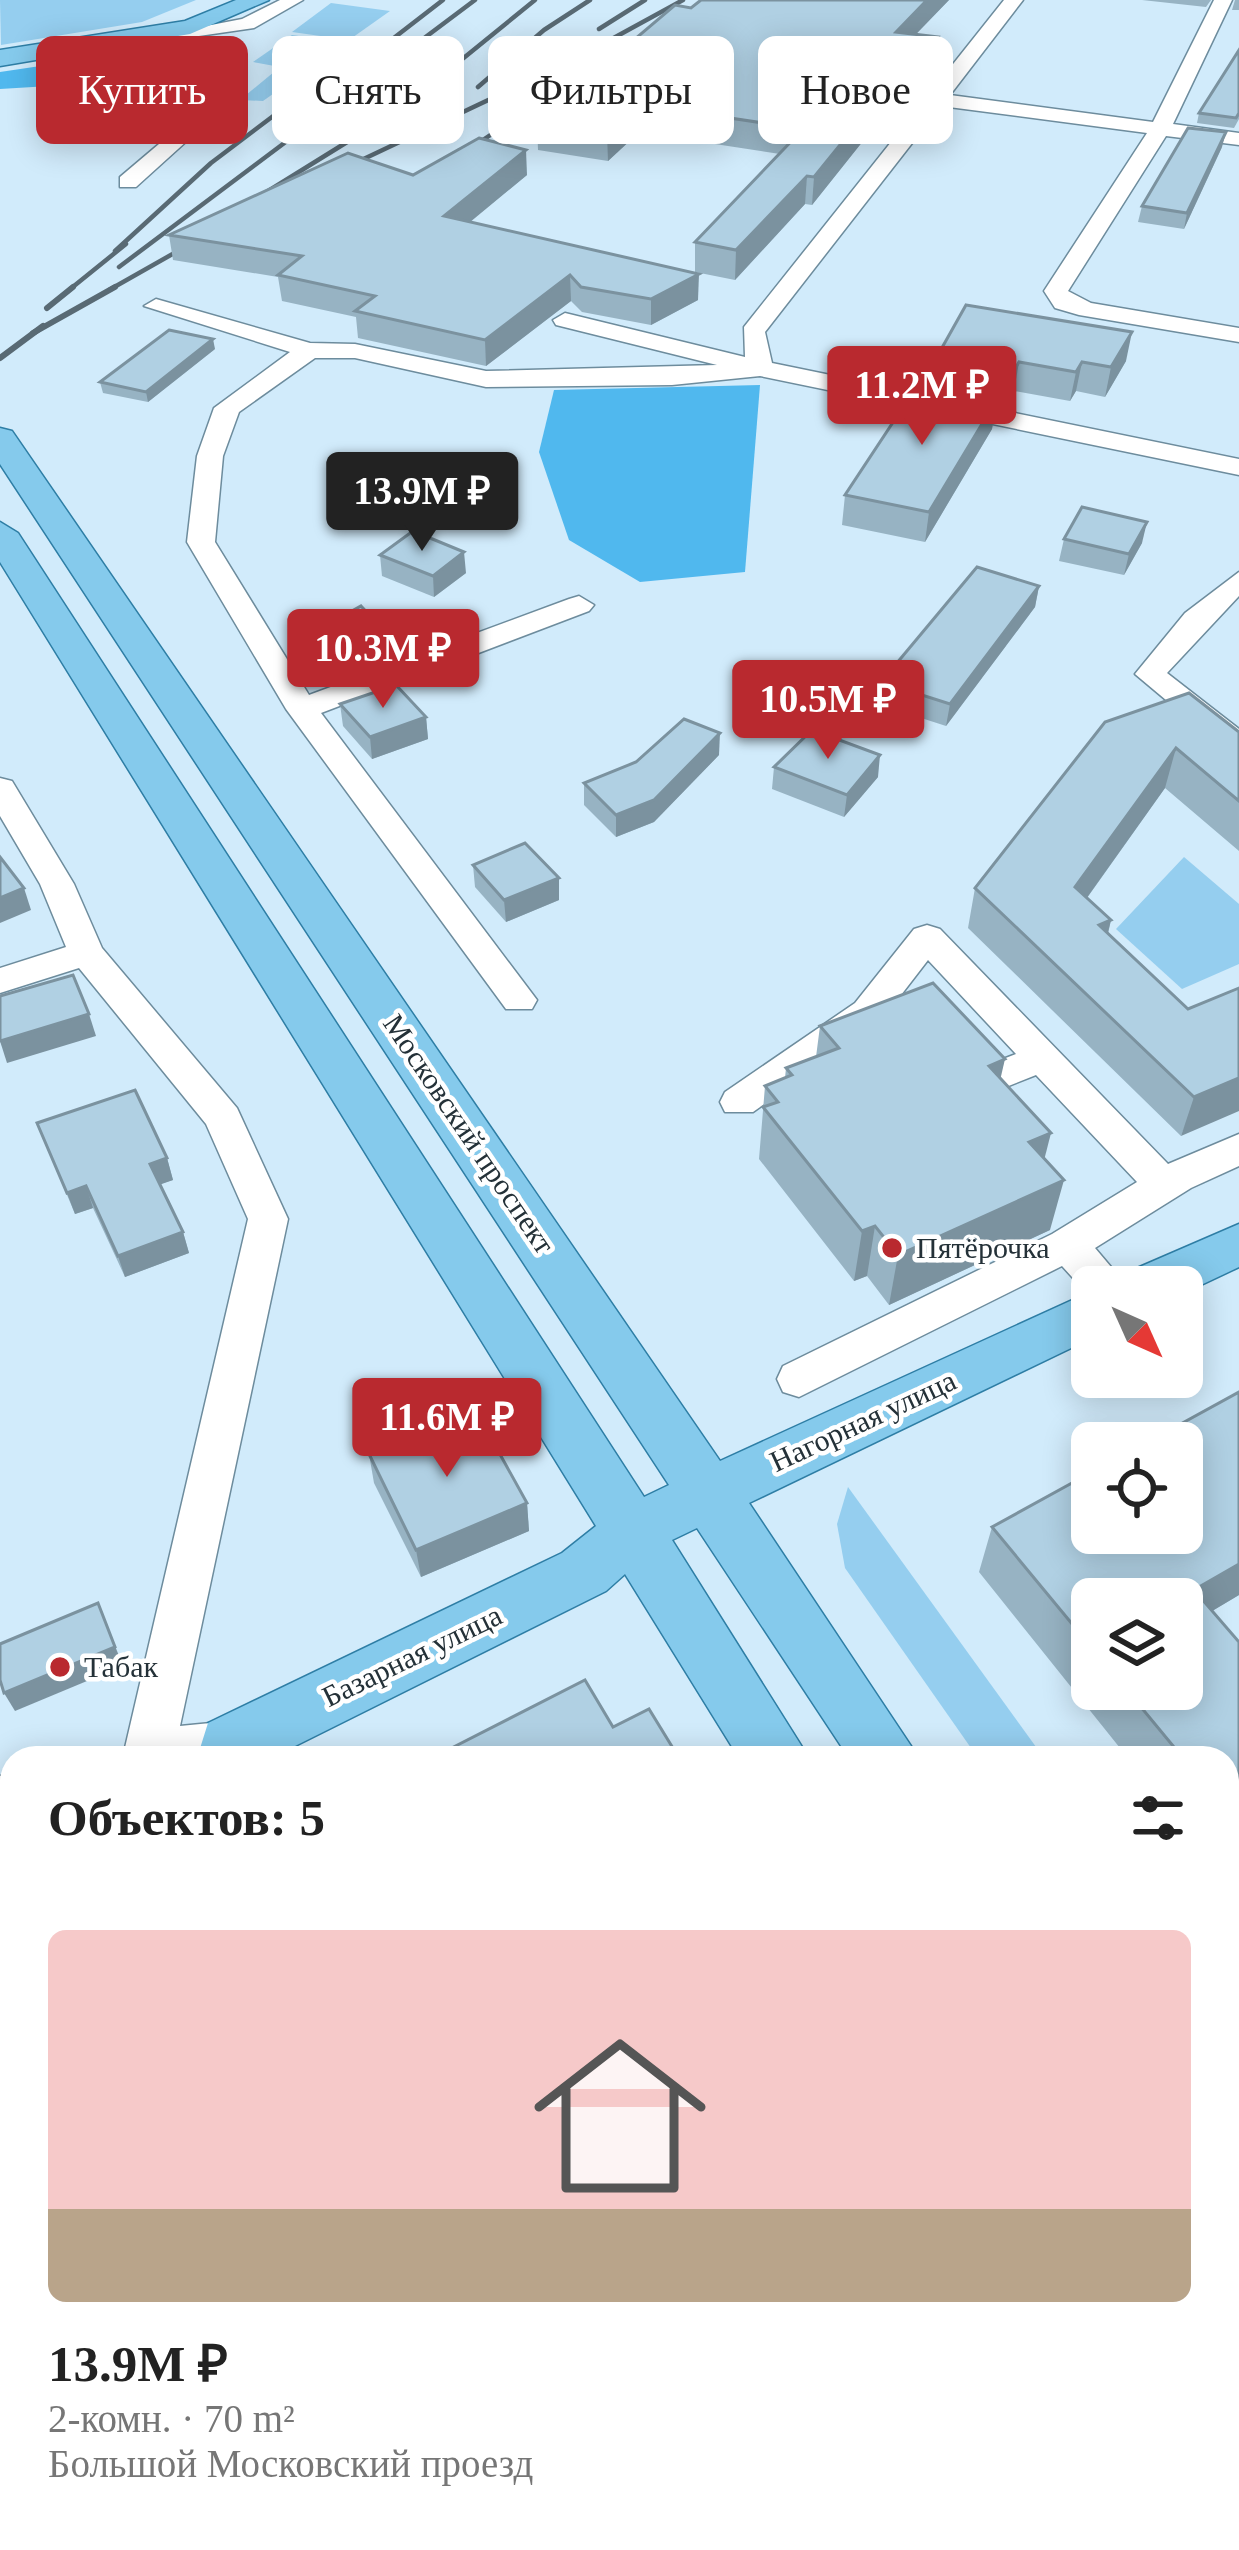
<!DOCTYPE html>
<html lang="ru">
<head>
<meta charset="utf-8">
<style>
	:root { --surface:#fff; --page:#f2f2f2; --text:#222; --muted:#767676; --accent:#b9292f }
	body { margin:0; font-family:"Times New Roman",serif; background:var(--page); color:var(--text); height:100vh; display:flex; flex-direction:column; font-size:45px; white-space:nowrap }
	* { box-sizing:border-box; margin:0 }
	p { font-size:39px; color:var(--muted) }
	.icon { flex:none; width:66px; height:66px; fill:none; stroke:currentColor; stroke-width:2; stroke-linecap:round; stroke-linejoin:round }
	.map { position:relative; flex:1; overflow:hidden }
	.side { position:absolute; left:0px; top:1746px; width:1239px; height:804px; display:flex; flex-direction:column; background:var(--surface); border-radius:36px 36px 0 0; box-shadow:0 6px 30px #0003 }
	.side>* { flex:none }
	.guide { position:absolute; left:36px; top:36px; width:1167px; height:108px; display:flex; gap:24px }
	.needle { width:78px; rotate:135deg }
	.fabs { position:absolute; left:1071px; top:1266px; display:grid; gap:24px }
	.fabs a { display:grid; place-items:center; width:132px; height:132px; border-radius:18px; background:var(--surface); box-shadow:0 6px 30px #0003; font-size:60px }
	.price { position:absolute; translate:-50% -102px; padding:0 27px; border-radius:12px; background:var(--accent); color:#fff; font-size:39px; line-height:78px; filter:drop-shadow(0 3px 6px #0008) }
	.price::after { content:''; position:absolute; left:50%; top:72px; width:36px; height:27px; margin-left:-18px; background:inherit; clip-path:polygon(0 0,100% 0,50% 100%) }
	.price.on { background:#222; color:#fff }
	ul { padding:0; list-style:none }
	li { display:grid; align-content:center; gap:24px; height:636px; padding:0 48px }
	li span { display:grid; place-items:center; height:372px; border-radius:18px; color:#555 }
	li>.icon { margin-inline-start:auto }
	span .icon { width:216px; height:216px; fill:#fffc; stroke-width:1 }
	li b { font-size:51px }
	h2 { display:flex; justify-content:space-between; align-items:center; height:144px; padding:0 48px; font-size:51px }
	.chip { padding:0 42px; border-radius:18px; background:var(--surface); box-shadow:0 6px 30px #0003; font-size:42px; line-height:108px }
	.chip.on { background:var(--accent); color:#fff }
	.map>svg:first-child { display:block }
	.green { fill:#95ceef }
	.forest { fill:#50b8ee }
	.lines { fill:none; stroke-linecap:round; stroke-linejoin:round }
	.minor-casing { stroke:#6d8c9d; stroke-width:3 }
	.major-casing { stroke:#2e7ea5; stroke-width:3 }
	.minor { fill:#fff; fill-rule:evenodd }
	.major { fill:#85caec; fill-rule:evenodd }
	.rail-far1 { stroke:#596a74; stroke-width:4.5 }
	.rail { stroke:#596a74; stroke-width:6 }
	.wall { fill:#97b3c3; fill-rule:evenodd }
	.shaded-wall { fill:#7b929f }
	.building { fill:#b0d0e3; stroke:#7b929f; stroke-width:3 }
	.poi-dot { fill:#b9292f; stroke:#fff; stroke-width:4.5 }
	.labels { text-anchor:middle; stroke-width:9; stroke-linejoin:round; paint-order:stroke }
	.street-label { font-size:30px; fill:#243138; stroke:#fff }
	.poi-label { font-size:30px; fill:#243138; stroke:#fff; text-anchor:start }
</style>
</head>
<body>
<div class="map">
<svg width="1239" height="2550" viewBox="0 0 1239 2550">
	<rect width="100%" height="100%" fill="#d1ebfb"/>
	<!-- green -->
	<g class="green">
		<polygon points="0,0 196,0 142,22 1,45"/>
		<polygon points="331,3 390,11 349,40 292,32"/>
		<polygon points="292,35 345,43 263,101 240,100 280,67 253,62"/>
		<polygon points="1184,857 1239,904 1239,964 1182,989 1116,929"/>
		<polygon points="848,1487 1044,1758 978,1758 845,1568 837,1524"/>
		<polygon points="1227,2013 1239,2029 1239,2180 1227,2160"/>
	</g>
	<!-- forest -->
	<g class="forest">
		<polygon points="148,50 198,56 160,64 162,78 147,93 66,85 0,89 0,72"/>
		<polygon points="760,385 745,572 640,582 569,540 539,452 554,390"/>
	</g>
	<g class="lines">
		<defs>
			<g id="minor">
				<polygon points="280,0 303,0 254,28 192,37 220,46 159,95 209,121 136,187 120,187 120,177 185,122 135,96 194,49 141,39 141,31 170,33 242,19"/>
				<polygon points="1004,0 1023,0 950,95 1153,122 1214,0 1232,0 1173,124 1239,133 1239,145 1166,136 1068,291 1091,303 1239,328 1239,342 1079,315 1055,308 1044,291 1147,133 941,106 765,332 772,363 1239,459 1239,475 760,376 672,385 486,387 355,358 315,358 239,412 223,456 215,542 309,695 569,599 579,596 594,605 589,611 321,713 537,1000 532,1009 506,1009 286,709 187,542 197,456 214,408 290,352 144,306 156,299 310,343 355,344 486,371 717,365 556,325 553,320 565,313 745,357 744,327"/>
				<polygon points="1239,572 1239,596 1167,673 1239,729 1239,755 1228,752 1135,674 1185,613"/>
				<polygon points="0,778 12,781 74,884 102,948 237,1108 288,1219 180,1726 231,1721 249,1728 256,1745 251,1758 126,1758 124,1752 248,1219 206,1124 79,968 0,993 0,968 66,947 40,884 0,816"/>
				<polygon points="927,925 940,929 1168,1164 1239,1134 1239,1166 1191,1188 1095,1248 1128,1287 1092,1287 1092,1299 1062,1266 799,1397 783,1392 777,1379 783,1366 1052,1234 1137,1182 1036,1075 991,1093 977,1089 972,1079 977,1069 1016,1054 928,960 881,1021 753,1112 725,1112 720,1102 725,1092 855,1003 914,929"/>
				<polygon points="12,1773 12,1932 0,1927 0,1776"/>
				<polygon points="12,2491 12,2538 39,2538 28,2550 0,2550 0,2495"/>
				<polygon points="607,2538 677,2538 672,2550 602,2550"/>
			</g>
			<g id="major">
				<polygon points="236,0 269,0 190,34 0,66 0,50 185,21"/>
				<polygon points="0,428 12,431 720,1461 1092,1291 1092,1338 749,1503 919,1758 849,1758 697,1528 672,1540 809,1758 739,1758 625,1574 606,1591 271,1758 197,1758 208,1723 562,1553 596,1526 0,562 0,522 18,533 644,1497 669,1485 0,464"/>
				<polygon points="1239,1224 1239,1267 1182,1294 1182,1287 1120,1287 1128,1272"/>
				<polygon points="1227,2232 1239,2237 1239,2328 1227,2323"/>
				<polygon points="1227,2443 1239,2448 1239,2545 1223,2538"/>
				<polygon points="257,2538 341,2538 344,2550 260,2550"/>
			</g>
		</defs>
		<!-- minor casing -->
		<use href="#minor" class="minor-casing"/>
		<!-- major casing -->
		<use href="#major" class="major-casing"/>
		<!-- minor -->
		<use href="#minor" class="minor"/>
		<!-- major -->
		<use href="#major" class="major"/>
		<!-- rail-far1 -->
		<g class="rail-far1">
			<polyline points="599,29 645,0"/>
			<polyline points="364,61 443,0"/>
			<polyline points="478,87 544,30 590,0"/>
			<polyline points="456,158 595,65"/>
			<polyline points="334,173 577,58 683,0"/>
			<polyline points="252,201 402,108 535,0"/>
			<polyline points="115,251 211,163 370,43"/>
			<polyline points="119,267 475,0"/>
			<polyline points="69,290 126,244"/>
			<polyline points="109,290 199,239"/>
		</g>
		<!-- rail -->
		<g class="rail">
			<polyline points="47,308 73,287"/>
			<polyline points="33,333 115,287"/>
			<polyline points="0,358 43,326"/>
		</g>
	</g>
	<!-- wall -->
	<g class="wall">
		<polygon points="701,0 949,0 916,34 935,64 878,138 867,136 812,205 805,204 735,280 695,272 695,242 780,154 656,135 635,136 608,161 538,150 537,122"/>
		<polygon points="1142,0 1211,0 1206,7"/>
		<polygon points="1235,0 1239,0 1239,10 1232,10"/>
		<polygon points="1239,50 1239,119 1234,128 1197,123 1199,113"/>
		<polygon points="1222,147 1184,229 1138,222 1142,206"/>
		<polygon points="413,175 527,175 469,222 698,300 651,325 582,312 571,301 486,366 358,338 356,317 282,301 278,277 173,260 169,235"/>
		<polygon points="215,349 148,402 103,393 100,382"/>
		<polygon points="1126,361 1105,397 1076,391 1070,401 1014,391 1005,406 996,404 992,429 925,542 842,525 845,495 930,385 934,362"/>
		<polygon points="1064,539 1142,543 1124,575 1059,561"/>
		<polygon points="380,555 466,573 434,597 382,576"/>
		<polygon points="1039,586 1035,607 946,726 878,704 881,682"/>
		<polygon points="322,628 391,638 393,659 348,676 325,650"/>
		<polygon points="340,704 426,717 428,739 372,759 343,726"/>
		<polygon points="1105,722 1239,732 1239,851 1165,788 1087,898 1111,920 1108,934 1188,1009 1239,988 1181,1136 968,928 975,888"/>
		<polygon points="830,742 878,777 844,817 772,789 774,767"/>
		<polygon points="719,755 654,822 616,837 584,805 584,783"/>
		<polygon points="473,865 559,900 506,922 475,887"/>
		<polygon points="820,1026 1001,1079 1044,1158 1050,1230 889,1305 867,1276 854,1281 759,1159 765,1086 785,1078 786,1068 816,1057"/>
		<polygon points="37,1123 167,1158 173,1180 160,1184 183,1232 189,1253 125,1277 93,1208 75,1214"/>
		<polygon points="369,1454 527,1503 529,1531 421,1577 374,1483"/>
		<path d="M 992,1527 L 1239,1595 L 1212,1611 L 1239,1642 L 1239,1896 L 1227,1881 L 1227,1758 L 1128,1758 L 979,1572 ZM 1092,1599 L 1182,1689 L 1092,1689 Z"/>
		<polygon points="958,2538 1148,2538 1155,2550 964,2550"/>
	</g>
	<!-- shaded-wall -->
	<g class="shaded-wall">
		<polygon points="927,0 949,0 893,58 896,32"/>
		<polygon points="938,37 935,64 878,138 880,110"/>
		<polygon points="636,108 635,136 608,161 607,133"/>
		<polygon points="870,108 867,136 812,205 814,177"/>
		<polygon points="1226,132 1222,147 1184,229 1187,213"/>
		<polygon points="526,150 527,175 446,242 444,216"/>
		<polygon points="807,176 805,204 735,280 736,250"/>
		<polygon points="699,274 698,300 651,325 651,299"/>
		<polygon points="570,275 571,301 486,366 485,340"/>
		<polygon points="1132,332 1126,361 1105,397 1111,367"/>
		<polygon points="213,339 215,349 148,402 146,392"/>
		<polygon points="1019,362 1014,391 1005,406 1010,377"/>
		<polygon points="1082,362 1076,391 1070,401 1076,372"/>
		<polygon points="997,399 992,429 925,542 929,512"/>
		<polygon points="1147,522 1142,543 1124,575 1129,554"/>
		<polygon points="464,552 466,573 434,597 433,576"/>
		<polygon points="1039,586 1035,607 946,726 950,704"/>
		<polygon points="391,638 393,659 348,676 345,654"/>
		<polygon points="426,717 428,739 372,759 370,737"/>
		<polygon points="720,733 719,755 654,822 616,837 616,815"/>
		<polygon points="1176,748 1165,788 1066,927 1075,887"/>
		<polygon points="880,755 878,777 844,817 847,795"/>
		<polygon points="559,878 559,900 506,922 504,900"/>
		<polygon points="24,888 31,910 0,923 0,898"/>
		<polygon points="1111,920 1101,960 1099,925"/>
		<polygon points="89,1014 96,1036 7,1063 0,1041"/>
		<polygon points="1005,1059 993,1111 989,1066"/>
		<polygon points="1239,1077 1239,1111 1181,1136 1194,1097"/>
		<polygon points="1051,1133 1038,1184 1029,1142"/>
		<polygon points="167,1158 173,1180 156,1186 150,1164"/>
		<polygon points="1064,1180 1050,1230 889,1305 898,1255"/>
		<polygon points="86,1186 93,1208 75,1214 67,1193"/>
		<polygon points="875,1226 867,1276 854,1281 862,1231"/>
		<polygon points="183,1232 189,1253 125,1277 118,1256"/>
		<polygon points="527,1503 529,1531 421,1577 416,1550"/>
		<polygon points="1239,1564 1239,1595 1182,1629 1194,1590"/>
		<polygon points="98,1603 123,1666 15,1711 4,1693"/>
		<polygon points="12,2122 12,2144 0,2153 0,2131"/>
		<polygon points="12,2410 12,2428 0,2438 0,2420"/>
	</g>
	<!-- building -->
	<g class="building">
		<polygon points="701,0 927,0 896,32 938,37 880,110 870,108 814,177 807,176 736,250 695,242 803,129 657,107 636,108 607,133 537,122 675,5 691,8"/>
		<polygon points="1239,50 1239,113 1236,118 1199,113"/>
		<polygon points="1188,128 1226,132 1187,213 1142,206"/>
		<polygon points="479,138 526,150 444,216 699,274 651,299 581,287 570,275 485,340 355,311 375,296 278,275 302,256 169,235 348,153 413,175"/>
		<polygon points="966,305 1132,332 1111,367 1082,362 1076,372 1019,362 1010,377 934,362"/>
		<polygon points="169,330 213,339 146,392 100,382"/>
		<polygon points="919,383 997,399 929,512 845,495"/>
		<polygon points="1082,507 1147,522 1129,554 1064,539"/>
		<polygon points="413,531 464,552 433,576 380,555"/>
		<polygon points="977,567 1039,586 950,704 881,682"/>
		<polygon points="361,606 391,638 345,654 322,628"/>
		<polygon points="396,685 426,717 370,737 340,704"/>
		<polygon points="1189,693 1239,732 1239,801 1176,748 1075,887 1111,920 1099,925 1188,1009 1239,988 1239,1078 1194,1097 975,888 1105,722"/>
		<polygon points="684,719 720,733 654,800 616,815 584,783 636,762"/>
		<polygon points="812,730 830,742 834,738 880,755 847,795 774,767"/>
		<polygon points="525,843 559,878 504,900 473,865"/>
		<polygon points="0,857 24,888 0,898"/>
		<polygon points="73,975 89,1014 0,1041 0,996"/>
		<polygon points="933,983 1005,1059 989,1066 1051,1133 1029,1142 1064,1180 898,1255 875,1226 862,1231 763,1107 778,1102 765,1086 792,1075 786,1068 839,1048 820,1026"/>
		<polygon points="135,1090 167,1158 150,1164 183,1232 118,1256 86,1186 67,1193 37,1123"/>
		<polygon points="1239,1392 1239,1564 1194,1590 1239,1642 1239,1826 1227,1811 1227,1758 1183,1758 1126,1689 1182,1689 1182,1599 1092,1599 1092,1648 992,1527 1092,1472 1092,1533 1182,1533 1182,1443 1146,1443"/>
		<polygon points="476,1411 527,1503 416,1550 369,1454"/>
		<polygon points="98,1603 115,1647 4,1693 0,1680 0,1644"/>
		<polygon points="585,1680 613,1727 649,1709 679,1758 434,1757"/>
		<polygon points="0,2077 12,2095 12,2122 0,2131"/>
		<polygon points="12,2261 12,2410 0,2420 0,2270"/>
		<polygon points="982,2538 1148,2538 1155,2550 989,2550"/>
	</g>
	<!-- markers -->
	<g class="poi-dot">
		<circle cx="892" cy="1248" r="12"/>
		<circle cx="60" cy="1667" r="12"/>
	</g>
	<g class="labels">
		<!-- street labels -->
		<g class="street-label">
			<text transform="translate(469 1134) rotate(56)" y="10">Московский проспект</text>
			<text transform="translate(863 1421) rotate(-25)" y="10">Нагорная улица</text>
			<text transform="translate(412 1656) rotate(-26)" y="10">Базарная улица</text>
		</g>
		<!-- poi labels -->
		<g class="poi-label">
			<text x="916" y="1258">Пятёрочка</text>
			<text x="84" y="1677">Табак</text>
		</g>
	</g>
</svg>
<div class="fabs">
<a><svg class="needle" viewBox="-14 -14 28 28"><path d="M0-13l5 13h-10z" fill="#e53935"/><path d="M0 13l5-13h-10z" fill="#767676"/></svg></a>
<a><svg class="icon" aria-label="locate" viewBox="0 0 24 24"><circle cx="12" cy="12" r="6"/><path d="M12 2v4M12 18v4M2 12h4M18 12h4"/></svg></a>
<a><svg class="icon" aria-label="layers" viewBox="0 0 24 24"><path d="M12 4l9 5-9 5-9-5zM3 14l9 5 9-5"/></svg></a>
</div>
<b class="price" style="left:922px;top:448px">11.2M ₽</b>
<b class="price on" style="left:422px;top:554px">13.9M ₽</b>
<b class="price" style="left:383px;top:711px">10.3M ₽</b>
<b class="price" style="left:828px;top:762px">10.5M ₽</b>
<b class="price" style="left:447px;top:1480px">11.6M ₽</b>
<div class="guide">
<a class="chip on">Купить</a>
<a class="chip">Снять</a>
<a class="chip">Фильтры</a>
<a class="chip">Новое</a>
</div>
<section class="side">
<h2>Объектов: 5<svg class="icon" aria-label="filters" viewBox="0 0 24 24"><path d="M4 7h16M4 17h16"/><circle cx="9" cy="7" r="2"/><circle cx="15" cy="17" r="2"/></svg></h2>
<ul>
<li><span style="background:linear-gradient(#f6c9c9 75%,#b9a48a 0)"><svg class="icon" aria-label="home" viewBox="0 0 24 24"><path d="M3 11l9-7 9 7M6 9v11h12V9"/></svg></span><div><b>13.9M ₽</b><p>2-комн. · 70 m²</p><p>Большой Московский проезд</p></div></li>
</ul>
</section>
</div>
</body>
</html>
